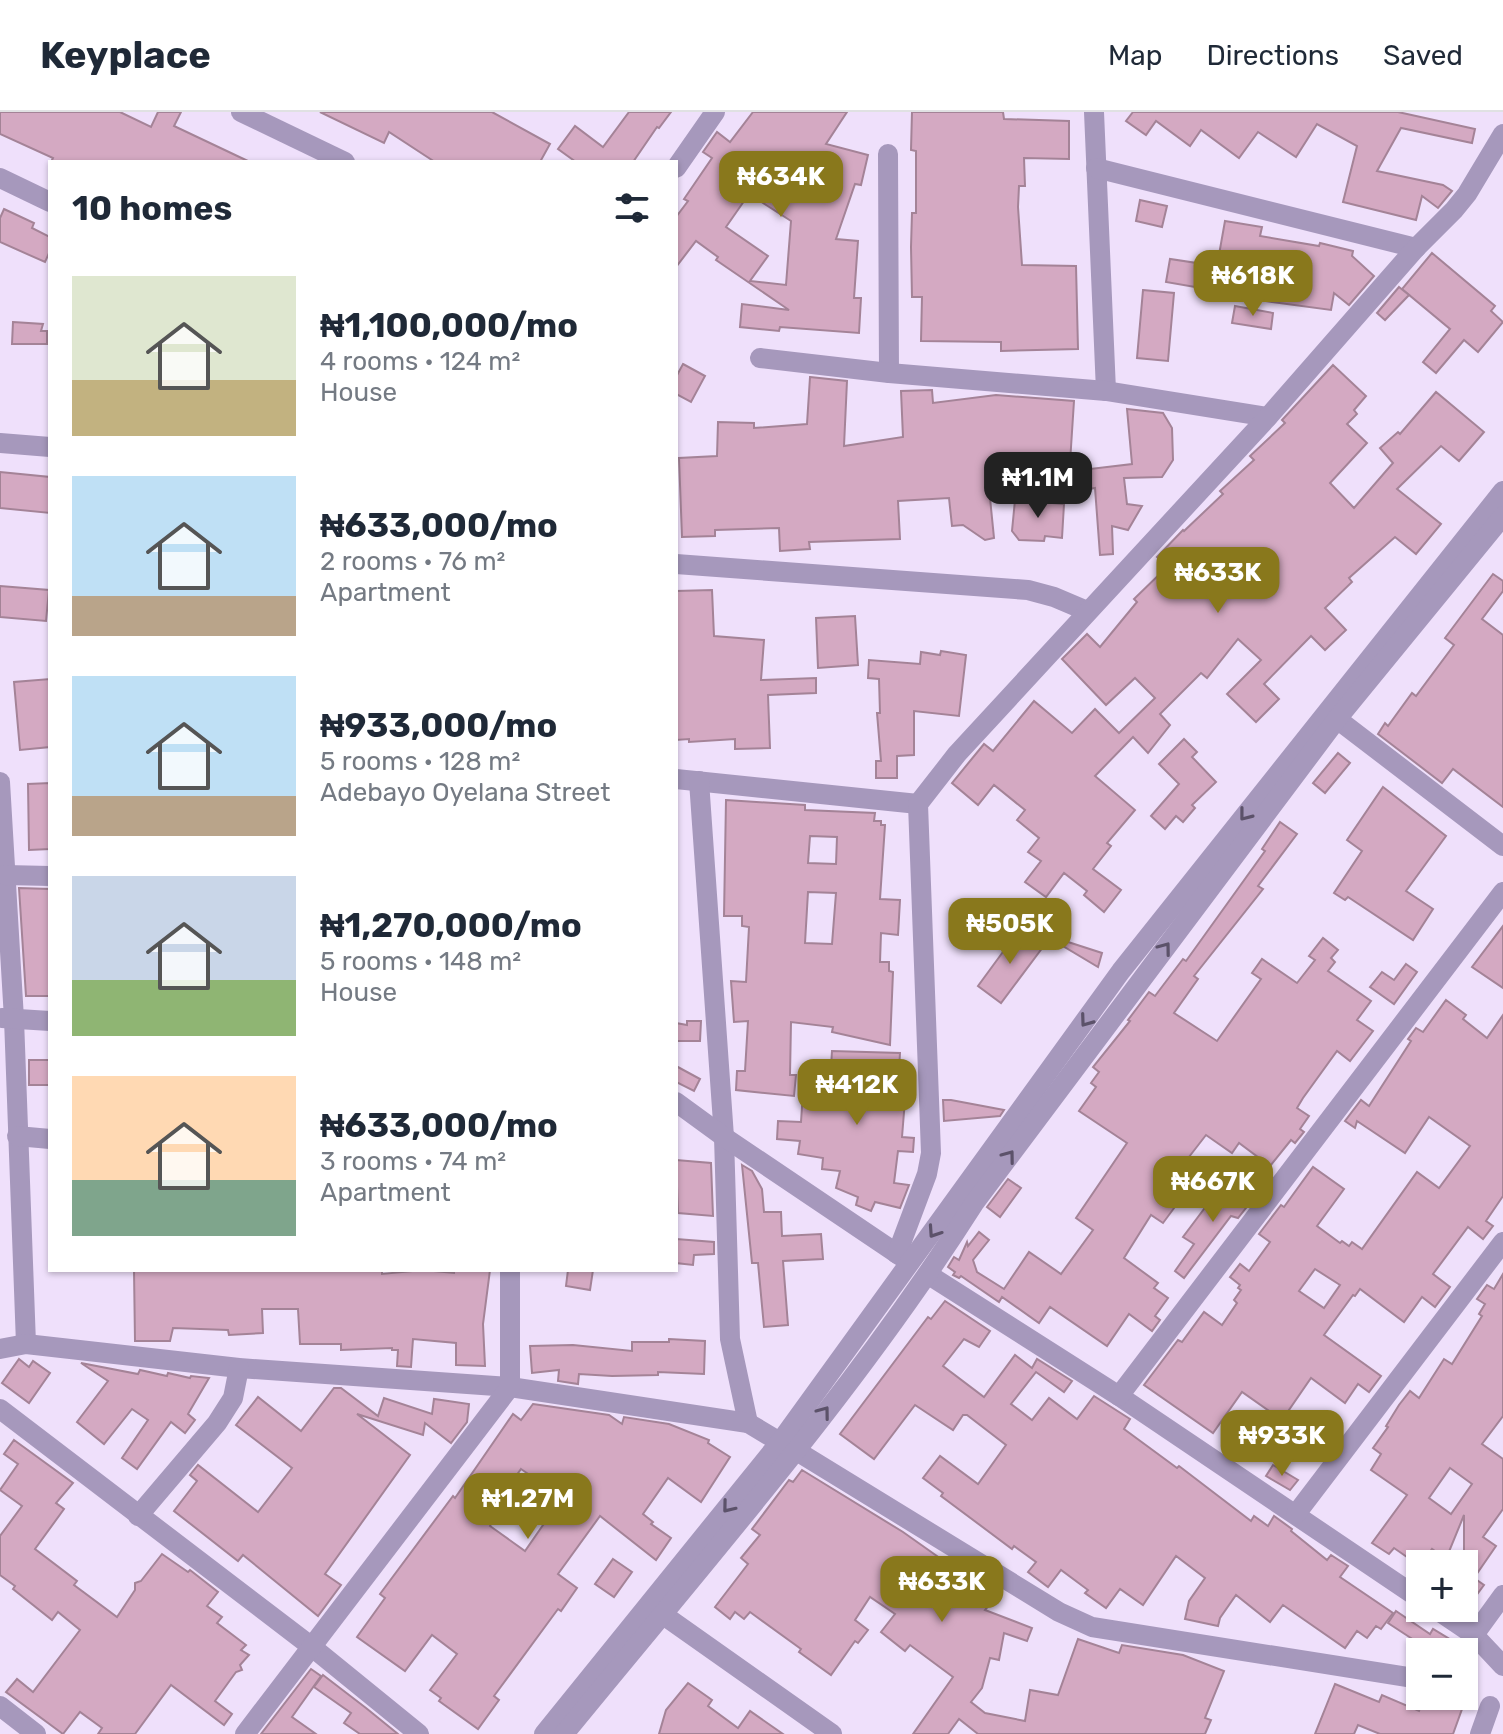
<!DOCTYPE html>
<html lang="en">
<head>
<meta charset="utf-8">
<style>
	:root { --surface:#fff; --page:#f2f2f3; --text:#1f2937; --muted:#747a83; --line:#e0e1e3; --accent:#89781c }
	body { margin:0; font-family:Rubik,sans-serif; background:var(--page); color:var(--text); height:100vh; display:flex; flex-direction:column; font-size:30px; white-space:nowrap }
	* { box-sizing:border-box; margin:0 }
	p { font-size:26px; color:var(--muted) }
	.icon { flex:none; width:44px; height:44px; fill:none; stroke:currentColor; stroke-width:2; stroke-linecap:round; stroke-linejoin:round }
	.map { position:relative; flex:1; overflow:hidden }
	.details { position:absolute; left:48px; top:48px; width:630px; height:1112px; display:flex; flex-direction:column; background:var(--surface); border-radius:0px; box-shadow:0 2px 6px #0004 }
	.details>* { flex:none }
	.controls { position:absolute; left:1406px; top:1438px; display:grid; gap:16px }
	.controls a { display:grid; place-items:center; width:72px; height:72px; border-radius:0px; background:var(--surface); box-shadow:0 2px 6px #0004; font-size:40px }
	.price { position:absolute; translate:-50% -68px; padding:0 18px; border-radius:16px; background:var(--accent); color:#fff; font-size:26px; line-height:52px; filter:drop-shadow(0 2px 4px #0008) }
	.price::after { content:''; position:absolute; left:50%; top:48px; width:24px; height:18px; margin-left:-12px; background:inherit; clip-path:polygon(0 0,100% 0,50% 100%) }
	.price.active { background:#222; color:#fff }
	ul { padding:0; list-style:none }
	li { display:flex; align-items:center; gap:24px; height:200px; padding:0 24px }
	li span { display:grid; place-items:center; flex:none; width:224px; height:160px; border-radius:0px; color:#555 }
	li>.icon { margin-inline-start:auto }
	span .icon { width:96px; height:96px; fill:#fffc; stroke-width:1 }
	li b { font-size:34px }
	h2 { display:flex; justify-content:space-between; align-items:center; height:96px; padding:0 24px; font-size:34px }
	header { display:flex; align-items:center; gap:48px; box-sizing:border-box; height:112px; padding:0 40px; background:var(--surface); border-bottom:2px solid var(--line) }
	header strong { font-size:38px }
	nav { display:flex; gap:44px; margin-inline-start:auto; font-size:28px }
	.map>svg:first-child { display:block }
	.building { fill:#d4a9c2; stroke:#a48397; stroke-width:2; fill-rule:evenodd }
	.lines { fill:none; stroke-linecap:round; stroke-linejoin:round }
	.minor { stroke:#a698bc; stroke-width:20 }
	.oneway { stroke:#5c526a }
</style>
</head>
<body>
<header>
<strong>Keyplace</strong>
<nav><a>Map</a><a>Directions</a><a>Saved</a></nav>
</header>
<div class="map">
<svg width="1503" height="1622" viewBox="0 0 1503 1622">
	<rect width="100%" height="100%" fill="#efe0fb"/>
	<!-- building -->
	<g class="building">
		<polygon points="0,0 120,0 151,15 158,0 181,0 174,14 250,50 51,50 53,46 0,22"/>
		<polygon points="320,0 492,0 550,32 540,50 435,50 389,20 384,31"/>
		<polygon points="629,0 671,0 659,16 657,15 633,50 576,50 558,37 575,14 603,35"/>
		<path d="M 753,0 L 847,0 L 826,32 L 868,43 L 861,73 L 855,72 L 836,127 L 858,129 L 854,186 L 861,186 L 859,221 L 780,215 L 779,219 L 740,215 L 742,192 L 789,198 L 716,148 L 718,145 L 696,129 L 676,155 L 676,105 L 688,89 L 684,87 L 712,46 L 703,40 L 717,20 L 730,30 ZM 749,82 L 791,109 L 786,173 L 750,169 L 768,144 L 726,115 Z"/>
		<polygon points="912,0 1003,0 1004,7 1069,9 1069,47 1024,46 1025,74 1019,74 1018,95 1022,153 1076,154 1078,237 1001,239 1001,230 921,229 922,185 912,185 911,135 912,101 916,101 916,39 911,38"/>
		<polygon points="1133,0 1398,0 1475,17 1472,31 1401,16 1377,59 1443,73 1452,79 1438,96 1422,84 1416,108 1343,90 1357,34 1317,12 1296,45 1258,20 1239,46 1201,18 1190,34 1156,9 1146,23 1126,9"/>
		<polygon points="1140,88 1167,94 1162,115 1136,109"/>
		<polygon points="4,97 34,111 32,116 50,125 50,139 45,150 0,130 0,106"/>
		<polygon points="1225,109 1262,115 1260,124 1319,134 1320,131 1353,139 1352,144 1374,164 1349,193 1334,181 1331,198 1265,189 1268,167 1241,162 1241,166 1233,165 1230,181 1166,170 1170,147 1217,154"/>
		<polygon points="1432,141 1495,194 1491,199 1503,210 1478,240 1464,228 1436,261 1423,250 1450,217 1402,177"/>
		<polygon points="1399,175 1409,183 1385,208 1377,201"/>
		<polygon points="1143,178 1174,181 1168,249 1137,246"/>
		<polygon points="1235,194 1273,201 1271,217 1232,211"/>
		<polygon points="13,210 43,212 41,219 47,219 47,232 12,232"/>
		<polygon points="683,252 705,264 691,290 676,282 676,265"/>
		<polygon points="1333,253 1366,284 1354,298 1357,302 1347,312 1367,331 1330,371 1354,396 1393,351 1380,336 1398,320 1400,322 1436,280 1484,320 1459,349 1441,334 1397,377 1441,412 1416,442 1395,425 1349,466 1352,470 1325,496 1346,518 1325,538 1311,524 1264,572 1279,587 1256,610 1227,582 1261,548 1238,527 1207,566 1201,561 1160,602 1170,613 1148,641 1133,625 1095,664 1135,698 1107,731 1111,734 1093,757 1121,778 1104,800 1084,783 1087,779 1064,761 1046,785 1025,770 1041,749 1028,740 1039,726 1017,708 1025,698 994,673 978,693 952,671 984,632 993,639 1034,589 1072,621 1095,597 1119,621 1155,586 1135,566 1106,593 1062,547 1087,522 1100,535 1137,490 1134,487 1167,455 1157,445 1183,418 1184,419 1223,382 1220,379 1254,348 1250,344 1285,311 1282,308"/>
		<polygon points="810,265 847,269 844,334 903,325 901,279 932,278 933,291 996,283 1074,289 1069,366 1036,363 1036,353 992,354 992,366 988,366 994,426 985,428 963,413 952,414 949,386 898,389 900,427 809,430 810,437 780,439 779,416 715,418 715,424 682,425 679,346 717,344 718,310 754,311 754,316 807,312"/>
		<polygon points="1127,297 1163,301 1172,316 1173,348 1162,365 1124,366 1127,392 1142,394 1128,418 1112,414 1113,442 1100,443 1095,376 1084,378 1081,358 1132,352"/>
		<polygon points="0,360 50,365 50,401 0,396"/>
		<polygon points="1015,388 1064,392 1062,426 1045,424 1044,429 1019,428 1012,419"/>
		<polygon points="1493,462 1503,469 1503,479 1482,507 1503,523 1503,695 1453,657 1442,671 1378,622 1385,611 1388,614 1412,581 1416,584 1454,533 1445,526"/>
		<polygon points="0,474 49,478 46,509 0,505"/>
		<polygon points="712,478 714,524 764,528 761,568 816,566 816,581 768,583 770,636 735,637 735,627 689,630 689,627 676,628 676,479"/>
		<polygon points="855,504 858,553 818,556 816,506"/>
		<polygon points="941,539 966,543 959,604 914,599 914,643 897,644 897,666 876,666 876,649 881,649 877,601 880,601 879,567 868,566 869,548 920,552 921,540 940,543"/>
		<polygon points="50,567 50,635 20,638 14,570"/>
		<polygon points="1184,627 1197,640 1192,645 1216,670 1192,693 1195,696 1183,710 1176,704 1165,717 1151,704 1179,672 1159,652"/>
		<polygon points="1338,641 1350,651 1325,681 1313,671"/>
		<polygon points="50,671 50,737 29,738 28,672"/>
		<polygon points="1383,675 1446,724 1406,779 1433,797 1413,828 1348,785 1345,788 1334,781 1362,739 1347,728"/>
		<path d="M 726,688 L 805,693 L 805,698 L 875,701 L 874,709 L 881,709 L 881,713 L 885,713 L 880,787 L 900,788 L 898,823 L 881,821 L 880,850 L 889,850 L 889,859 L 893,860 L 890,933 L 832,920 L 833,915 L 791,910 L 790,963 L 796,963 L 794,984 L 736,978 L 737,959 L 745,959 L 748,909 L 734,910 L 731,869 L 746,870 L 749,815 L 742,814 L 742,804 L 724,804 ZM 810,724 L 837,725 L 836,752 L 808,751 ZM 808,780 L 836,781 L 832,832 L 805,831 Z"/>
		<polygon points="1280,710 1297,722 1258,774 1263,777 1194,864 1198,867 1174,901 1217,929 1261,867 1252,861 1262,847 1297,871 1315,848 1309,844 1323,826 1338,838 1331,846 1335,850 1328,859 1371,889 1357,908 1373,919 1350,949 1337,939 1303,986 1297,996 1309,1004 1300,1017 1304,1020 1295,1031 1291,1028 1270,1054 1239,1031 1232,1041 1206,1023 1182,1054 1197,1065 1163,1111 1151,1103 1124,1146 1158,1171 1154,1176 1168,1186 1155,1204 1160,1208 1152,1219 1129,1202 1107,1234 1050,1195 1039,1211 1002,1185 999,1190 961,1164 959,1166 953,1163 955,1160 948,1155 954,1145 959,1148 967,1130 968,1134 979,1120 989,1128 973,1148 977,1160 1004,1177 1029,1140 1061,1162 1093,1118 1076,1106 1127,1031 1079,999 1096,975 1091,971 1099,960 1093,955 1130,909 1128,908 1149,880 1155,884 1183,847 1186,849 1265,739 1262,737"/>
		<polygon points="19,776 50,777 50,884 26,884"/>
		<polygon points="1503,814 1503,876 1472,855"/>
		<polygon points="1019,818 1043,835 1001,891 978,874"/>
		<polygon points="1065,829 1102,841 1098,855 1063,834"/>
		<polygon points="1406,852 1417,860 1394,892 1370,875 1382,860 1394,868"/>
		<path d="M 1446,888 L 1466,903 L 1463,907 L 1487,926 L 1503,903 L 1503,1084 L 1486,1109 L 1493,1114 L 1483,1127 L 1468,1115 L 1433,1162 L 1450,1175 L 1435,1195 L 1422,1185 L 1404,1210 L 1360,1177 L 1355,1184 L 1353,1183 L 1324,1223 L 1381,1264 L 1369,1280 L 1358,1272 L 1345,1291 L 1311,1266 L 1282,1308 L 1242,1280 L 1213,1321 L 1144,1273 L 1178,1228 L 1182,1230 L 1204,1200 L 1222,1213 L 1237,1191 L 1234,1188 L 1241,1178 L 1238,1176 L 1240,1173 L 1230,1165 L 1240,1152 L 1249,1159 L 1270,1130 L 1259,1122 L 1281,1093 L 1284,1095 L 1313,1055 L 1344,1077 L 1317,1114 L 1340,1131 L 1342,1129 L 1349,1134 L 1352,1130 L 1362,1137 L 1417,1060 L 1439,1076 L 1470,1034 L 1429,1005 L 1405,1041 L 1357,1009 L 1355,1016 L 1345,1009 L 1361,988 L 1369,994 L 1411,929 L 1408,927 L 1416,916 L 1423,920 ZM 1315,1157 L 1340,1173 L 1324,1196 L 1299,1179 Z"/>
		<polygon points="687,909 701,909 700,929 676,929 676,911 687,913"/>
		<polygon points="832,939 900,941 898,975 906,975 902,1025 914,1026 913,1040 898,1039 894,1071 909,1073 900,1096 875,1090 871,1099 856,1093 858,1085 836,1076 840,1059 822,1057 823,1046 798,1042 800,1029 777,1027 778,1009 801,1010 803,980 834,982 835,956 831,955"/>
		<rect x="29" y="948" width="21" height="25"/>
		<polygon points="676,954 700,967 694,979 676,970"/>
		<polygon points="943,988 951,988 1004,998 1000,1004 944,1009"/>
		<polygon points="676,1048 711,1051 713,1104 678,1101"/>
		<polygon points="742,1053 752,1059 762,1077 764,1100 781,1100 782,1124 821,1122 823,1147 783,1149 788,1213 764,1215 758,1151 752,1151"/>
		<polygon points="1008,1067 1021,1076 1000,1105 987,1095"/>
		<polygon points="1246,1074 1257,1082 1238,1106 1231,1104 1184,1166 1175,1159 1194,1132 1183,1125 1219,1077 1224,1080 1226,1077 1237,1085"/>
		<polygon points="676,1127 714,1130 714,1142 694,1143 693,1153 676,1151"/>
		<polygon points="134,1158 382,1158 382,1162 423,1158 454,1161 454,1158 490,1158 483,1212 485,1254 456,1253 456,1231 413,1227 411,1255 397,1254 398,1238 392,1238 392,1236 341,1238 341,1232 300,1232 298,1197 262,1197 263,1221 229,1223 228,1218 173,1216 170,1229 135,1229"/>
		<polygon points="568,1158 593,1158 590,1178 566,1174"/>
		<path d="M 1503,1162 L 1503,1304 L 1482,1332 L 1503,1347 L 1503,1397 L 1483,1425 L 1496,1434 L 1474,1466 L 1484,1473 L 1475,1485 L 1466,1478 L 1464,1481 L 1464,1403 L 1446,1447 L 1432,1437 L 1420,1454 L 1394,1436 L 1389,1442 L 1372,1431 L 1407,1383 L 1371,1358 L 1381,1342 L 1373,1336 L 1388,1315 L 1386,1314 L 1399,1293 L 1410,1279 L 1419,1286 L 1444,1247 L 1452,1252 L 1482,1204 L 1479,1202 L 1485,1192 L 1477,1187 L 1487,1173 L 1494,1177 ZM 1450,1356 L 1472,1372 L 1451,1402 L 1429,1386 Z"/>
		<polygon points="945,1189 990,1219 979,1235 964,1227 943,1254 984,1285 1015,1243 1032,1256 1037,1247 1072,1269 1064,1280 1036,1260 1011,1292 1032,1308 1049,1286 1077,1307 1094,1284 1130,1307 1124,1317 1177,1356 1179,1354 1251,1409 1254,1404 1268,1414 1274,1404 1292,1417 1291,1419 1327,1448 1331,1443 1348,1454 1340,1465 1393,1501 1381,1517 1376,1514 1367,1526 1357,1519 1345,1536 1283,1493 1270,1510 1236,1483 1220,1506 1218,1514 1185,1507 1189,1489 1205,1466 1176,1444 1143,1493 1120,1477 1106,1496 1085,1481 1088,1478 1061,1458 1048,1475 1028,1460 1036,1450 1014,1434 1012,1437 941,1384 943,1381 923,1366 940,1344 978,1372 1006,1333 967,1303 963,1303 953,1318 915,1293 874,1347 840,1322 928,1205 931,1207"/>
		<polygon points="669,1227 705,1229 704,1262 658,1260 658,1263 612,1264 579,1262 578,1272 558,1269 559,1258 532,1261 530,1234 573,1233 632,1239 632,1230 669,1230"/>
		<polygon points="19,1247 29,1255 33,1249 50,1261 29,1291 2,1271"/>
		<polygon points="81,1251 138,1262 140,1258 167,1264 168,1261 190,1266 191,1264 209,1266 188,1302 195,1308 185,1321 171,1310 137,1357 122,1346 148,1308 132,1297 104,1332 77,1310 108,1269"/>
		<polygon points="334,1276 341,1276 378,1304 384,1286 432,1302 434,1287 469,1292 467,1310 451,1331 425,1311 423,1323 357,1302 410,1343 325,1462 341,1473 318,1504 243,1443 238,1449 174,1399 197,1369 190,1363 198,1353 258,1400 292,1356 236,1313 258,1285 301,1319"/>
		<path d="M 533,1292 L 609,1303 L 622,1312 L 624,1305 L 669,1312 L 709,1328 L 708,1331 L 730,1345 L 701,1390 L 668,1366 L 643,1402 L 653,1410 L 651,1412 L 671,1426 L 656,1448 L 600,1404 L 558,1462 L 577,1476 L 561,1499 L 558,1497 L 494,1584 L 499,1588 L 478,1617 L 439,1589 L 441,1586 L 430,1578 L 457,1542 L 432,1523 L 405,1559 L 357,1525 L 385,1486 L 380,1482 L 453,1384 L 455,1386 L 513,1302 L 521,1308 ZM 521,1357 L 544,1373 L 541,1377 L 559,1390 L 525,1439 L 490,1414 L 491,1412 L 485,1408 Z"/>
		<polygon points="14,1328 73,1371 56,1391 64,1397 35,1437 77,1469 74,1473 117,1505 135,1478 135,1471 141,1469 162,1442 188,1460 190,1458 218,1480 207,1494 222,1505 217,1511 246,1533 241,1538 249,1543 240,1553 242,1558 236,1560 215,1589 232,1602 224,1613 171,1573 135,1622 98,1622 102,1616 80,1600 63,1622 6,1580 17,1567 33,1580 80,1518 58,1500 52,1508 13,1477 15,1474 0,1463 0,1424 22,1394 0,1378 18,1352 4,1342"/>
		<polygon points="1273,1353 1298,1368 1290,1378 1266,1364"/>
		<polygon points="802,1358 903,1420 951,1454 946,1461 990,1492 985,1498 1032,1516 1027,1529 1004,1521 999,1548 990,1546 982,1576 971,1590 985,1601 1025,1609 1030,1578 1058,1583 1078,1527 1119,1541 1122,1533 1183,1543 1224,1559 1205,1606 1211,1608 1205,1622 978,1622 959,1607 948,1622 913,1622 953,1565 910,1533 905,1539 881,1520 895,1502 870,1485 855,1508 868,1518 858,1531 855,1529 831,1563 799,1540 801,1537 750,1500 744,1507 735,1500 730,1507 715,1495 748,1452 741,1446 760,1423 752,1417 789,1368 793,1370"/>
		<polygon points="613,1447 632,1460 614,1485 595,1472"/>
		<polygon points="1396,1499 1430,1522 1433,1517 1471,1540 1419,1540 1423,1534 1388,1511"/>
		<polygon points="311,1557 321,1564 292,1605 316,1622 261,1622"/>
		<polygon points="323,1563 366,1596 398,1622 360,1622 344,1611 351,1601 314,1575"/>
		<polygon points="688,1571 712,1588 708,1594 738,1616 750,1599 783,1622 659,1622 666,1598"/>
		<polygon points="1335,1572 1379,1590 1382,1583 1419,1599 1424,1584 1462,1597 1453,1622 1380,1622 1358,1613 1354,1622 1315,1622"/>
	</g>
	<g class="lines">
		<!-- minor -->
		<g class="minor">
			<polyline points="241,0 345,50"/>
			<polyline points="1094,0 1106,279"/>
			<polyline points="888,42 889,261"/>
			<polyline points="676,56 715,0"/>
			<polyline points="1096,56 1416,136"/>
			<polyline points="0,66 50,90"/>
			<polyline points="760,246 889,261 1106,279 1268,305"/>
			<polyline points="0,331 50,335"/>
			<polyline points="676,452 1028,478 1054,485 1087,499"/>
			<polyline points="1337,607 1503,734"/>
			<polyline points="676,667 918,692"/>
			<polyline points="699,669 724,1025 730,1227 748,1311"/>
			<polyline points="0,670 14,907 26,1232"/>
			<polyline points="5,763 50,764"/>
			<polyline points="2,906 50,909"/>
			<polyline points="676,990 724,1025 905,1147"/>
			<polyline points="17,1024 50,1027"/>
			<polyline points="897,1142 927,1062 931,1041 918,692 957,642 1268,305 1416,136 1454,98 1467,82 1503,22"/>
			<polyline points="929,1163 1119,1284 1420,1487"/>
			<polyline points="0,1237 26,1232 239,1256 510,1275 748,1311 780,1330"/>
			<polyline points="1119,1284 1503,780"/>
			<polyline points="0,1297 312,1535 419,1622"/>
			<polyline points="795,1338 1059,1500 1092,1515 1420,1567"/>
			<polyline points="1296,1402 1503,1130"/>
			<polyline points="138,1404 217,1311 233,1286 239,1256"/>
			<polyline points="1434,1496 1474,1523 1503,1554"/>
			<polyline points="662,1502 832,1622"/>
			<polyline points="1474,1523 1503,1483"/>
			<polyline points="0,1594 36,1622"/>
			<polyline points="245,1622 510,1275 510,1158"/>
			<polyline points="544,1622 780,1330 1121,859 1503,379"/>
			<path d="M 564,1622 C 705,1449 855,1279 975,1090 L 1337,607 L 1503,404"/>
			<polyline points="1480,1622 1490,1594"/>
		</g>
	</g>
	<!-- one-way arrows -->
	<defs><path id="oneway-chevron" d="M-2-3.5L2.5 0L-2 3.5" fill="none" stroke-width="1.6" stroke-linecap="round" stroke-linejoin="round" transform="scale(2)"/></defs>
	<g class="oneway">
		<use href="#oneway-chevron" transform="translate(1245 703) rotate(128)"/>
		<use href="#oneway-chevron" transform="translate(1165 836) rotate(-53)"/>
		<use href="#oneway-chevron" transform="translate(1086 909) rotate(126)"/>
		<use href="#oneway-chevron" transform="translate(1009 1044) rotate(-53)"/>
		<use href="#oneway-chevron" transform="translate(934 1120) rotate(124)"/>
		<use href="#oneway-chevron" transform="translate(824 1300) rotate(-53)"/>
		<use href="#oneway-chevron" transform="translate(728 1395) rotate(129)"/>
	</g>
</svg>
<div class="controls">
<a>+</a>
<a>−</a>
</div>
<b class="price" style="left:781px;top:107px">₦634K</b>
<b class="price" style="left:1253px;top:206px">₦618K</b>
<b class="price active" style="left:1038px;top:408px">₦1.1M</b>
<b class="price" style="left:1218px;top:503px">₦633K</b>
<b class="price" style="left:1010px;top:854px">₦505K</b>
<b class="price" style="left:857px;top:1015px">₦412K</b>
<b class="price" style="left:1213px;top:1112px">₦667K</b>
<b class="price" style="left:1282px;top:1366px">₦933K</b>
<b class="price" style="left:528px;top:1429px">₦1.27M</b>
<b class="price" style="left:942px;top:1512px">₦633K</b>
<section class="details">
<h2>10 homes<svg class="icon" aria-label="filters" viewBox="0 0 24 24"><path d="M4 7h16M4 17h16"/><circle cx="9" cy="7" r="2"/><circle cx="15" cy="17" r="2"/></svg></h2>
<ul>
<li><span style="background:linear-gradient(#dfe7d0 65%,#c2b280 0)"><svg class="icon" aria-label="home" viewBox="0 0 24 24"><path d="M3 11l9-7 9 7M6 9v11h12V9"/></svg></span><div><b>₦1,100,000/mo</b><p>4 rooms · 124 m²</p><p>House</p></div></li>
<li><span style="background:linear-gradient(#bfe0f5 75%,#b9a48a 0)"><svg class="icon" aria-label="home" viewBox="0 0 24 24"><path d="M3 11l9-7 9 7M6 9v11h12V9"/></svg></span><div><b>₦633,000/mo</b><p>2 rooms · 76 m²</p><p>Apartment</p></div></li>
<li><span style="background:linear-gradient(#bfe0f5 75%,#b9a48a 0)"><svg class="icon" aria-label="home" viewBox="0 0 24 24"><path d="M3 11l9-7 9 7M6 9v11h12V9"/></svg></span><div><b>₦933,000/mo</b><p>5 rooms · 128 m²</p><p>Adebayo Oyelana Street</p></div></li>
<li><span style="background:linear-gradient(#c9d6e8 65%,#8fb573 0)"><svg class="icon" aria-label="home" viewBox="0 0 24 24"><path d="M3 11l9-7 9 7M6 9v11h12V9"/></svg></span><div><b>₦1,270,000/mo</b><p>5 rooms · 148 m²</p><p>House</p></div></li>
<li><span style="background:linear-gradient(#ffd9b3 65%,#7fa58c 0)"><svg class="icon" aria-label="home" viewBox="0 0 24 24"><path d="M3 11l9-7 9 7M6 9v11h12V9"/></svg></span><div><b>₦633,000/mo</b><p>3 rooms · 74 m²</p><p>Apartment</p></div></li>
</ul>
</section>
</div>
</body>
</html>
